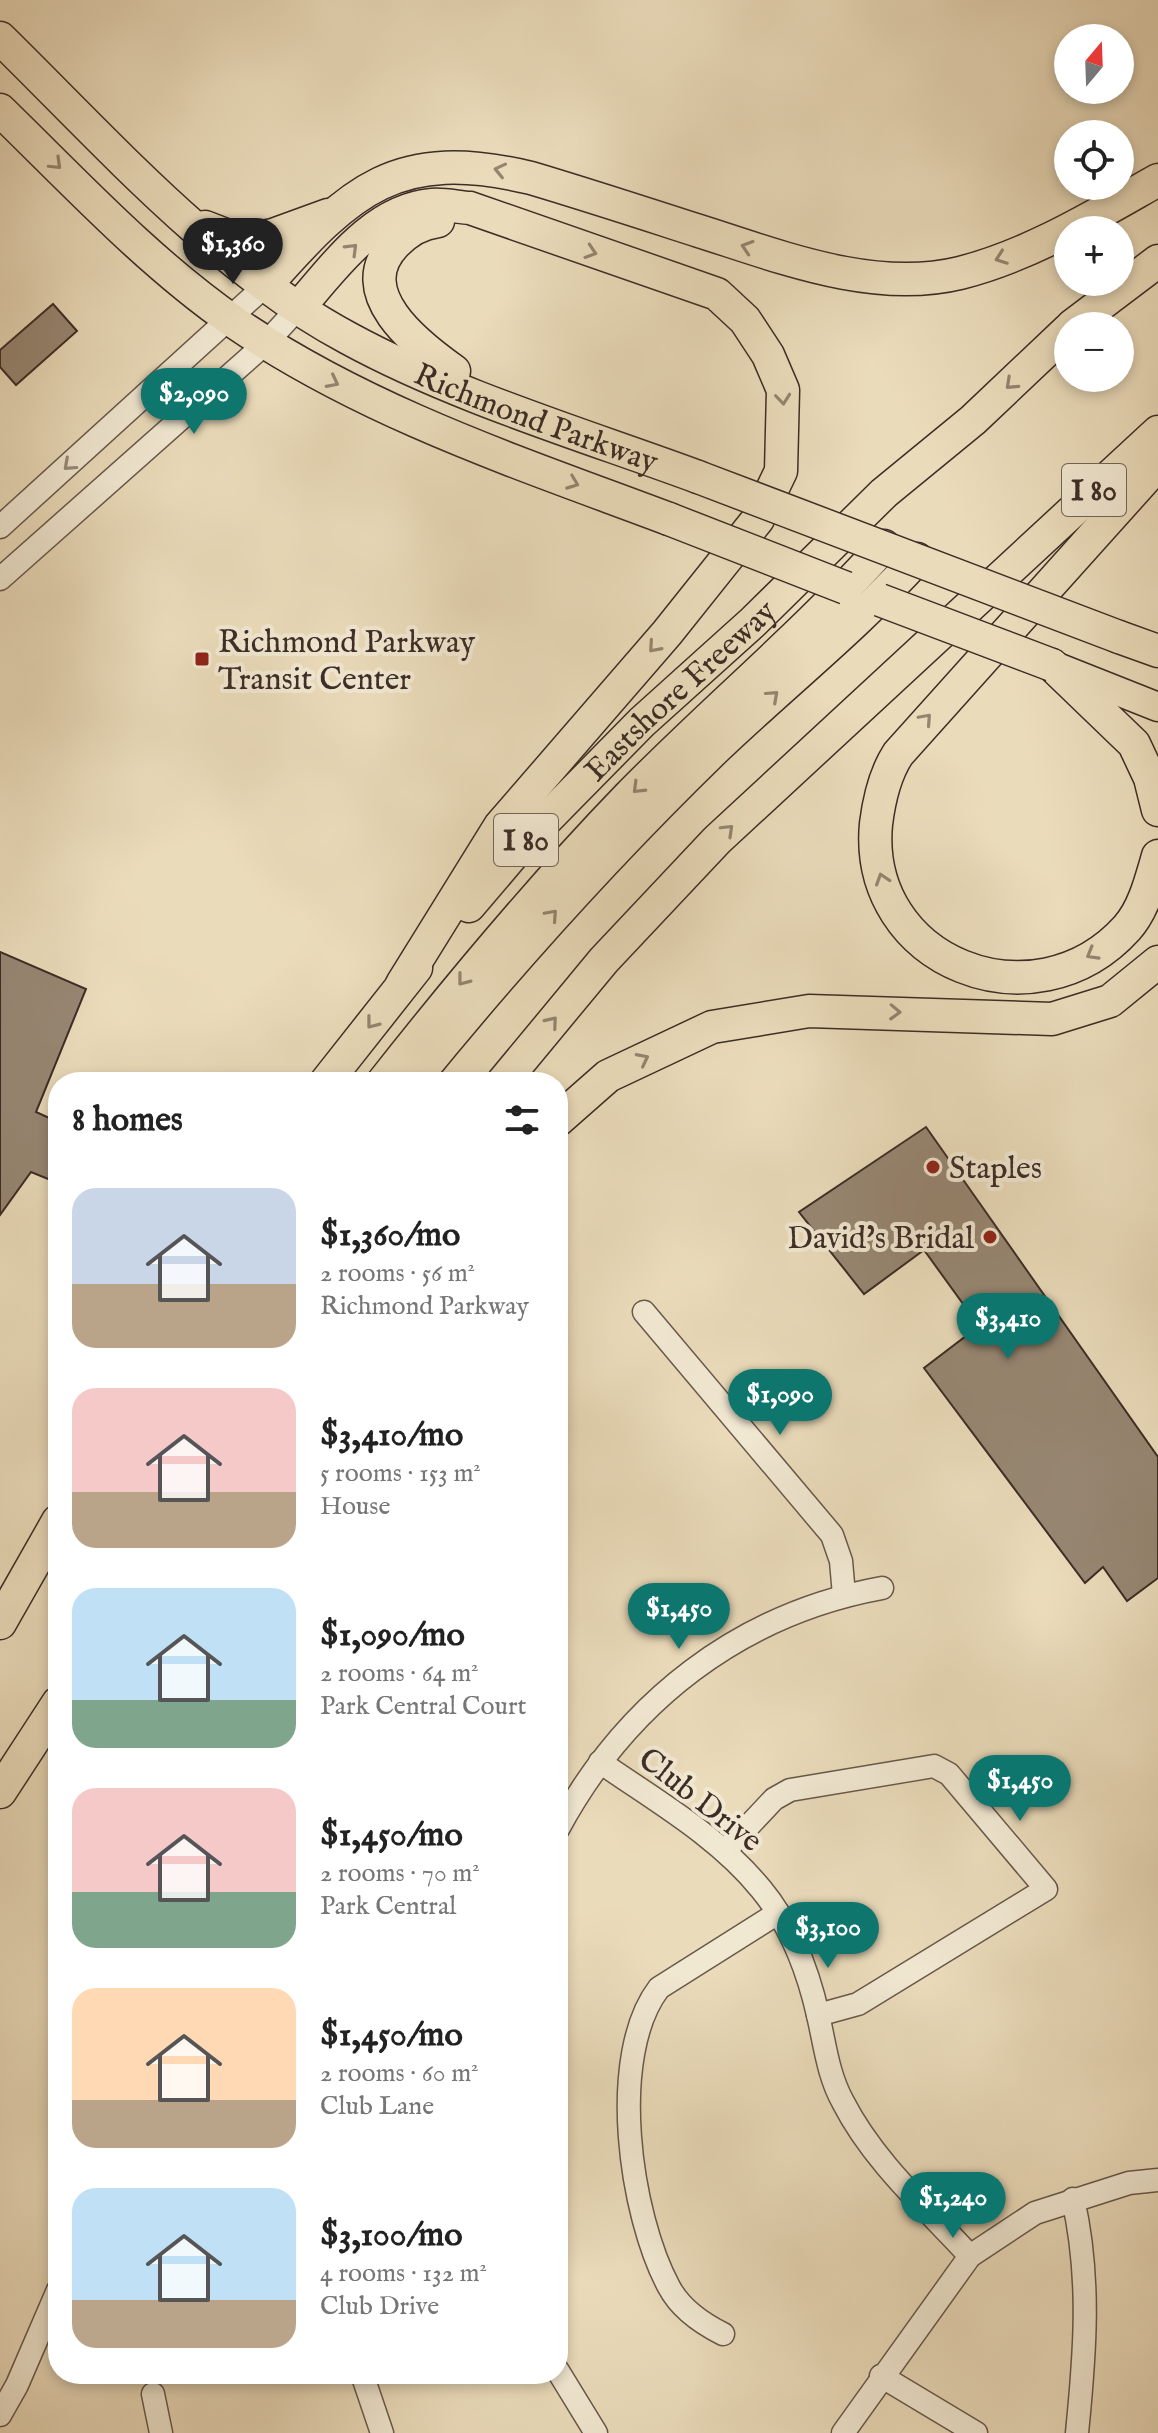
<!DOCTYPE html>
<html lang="en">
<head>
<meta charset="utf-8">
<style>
	:root { --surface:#fff; --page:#f2f2f2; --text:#222; --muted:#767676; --accent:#0f766e }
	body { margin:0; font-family:"IM FELL English",serif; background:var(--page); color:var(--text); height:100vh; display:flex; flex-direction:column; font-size:30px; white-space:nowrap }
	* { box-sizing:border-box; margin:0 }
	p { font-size:26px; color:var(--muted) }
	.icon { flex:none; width:44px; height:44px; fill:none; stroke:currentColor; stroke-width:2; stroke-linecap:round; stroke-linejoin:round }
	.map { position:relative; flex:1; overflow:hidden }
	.sheet { position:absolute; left:48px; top:1072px; width:520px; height:1312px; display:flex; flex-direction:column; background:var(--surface); border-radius:32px; box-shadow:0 4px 12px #0003 }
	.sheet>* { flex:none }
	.needle { width:52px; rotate:19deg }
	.fabs { position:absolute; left:1054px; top:24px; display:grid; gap:16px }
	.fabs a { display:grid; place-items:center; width:80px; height:80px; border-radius:50%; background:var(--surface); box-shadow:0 4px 12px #0003; font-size:40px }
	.price { position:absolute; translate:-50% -68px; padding:0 18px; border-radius:28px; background:var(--accent); color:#fff; font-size:26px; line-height:52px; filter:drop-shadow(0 2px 4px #0008) }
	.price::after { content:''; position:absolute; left:50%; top:48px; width:24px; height:18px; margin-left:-12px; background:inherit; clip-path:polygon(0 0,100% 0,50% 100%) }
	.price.on { background:#222; color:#fff }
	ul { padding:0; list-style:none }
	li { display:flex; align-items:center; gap:24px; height:200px; padding:0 24px }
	li span { display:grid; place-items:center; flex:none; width:224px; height:160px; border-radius:24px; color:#555 }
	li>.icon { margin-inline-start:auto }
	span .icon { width:96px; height:96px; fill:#fffc; stroke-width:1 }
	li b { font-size:34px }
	h2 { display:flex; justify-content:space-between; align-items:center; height:96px; padding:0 24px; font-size:34px }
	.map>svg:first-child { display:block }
	.building { fill:#978773; stroke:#3d2d27; stroke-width:2 }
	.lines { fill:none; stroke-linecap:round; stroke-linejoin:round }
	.minor-casing { stroke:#68584c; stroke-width:25 }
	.major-casing { stroke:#3d2d27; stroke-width:31 }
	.highway-casing { stroke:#3d2d27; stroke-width:35 }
	.minor { stroke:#f1e8d2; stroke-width:22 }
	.major { stroke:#eadbba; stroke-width:28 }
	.highway { stroke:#eadbba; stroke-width:32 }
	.highway-bridge-casing { stroke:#3d2d27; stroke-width:35; stroke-linecap:butt }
	.highway-bridge { stroke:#eadbba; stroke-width:32 }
	.oneway { stroke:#948470 }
	.oneway2 { stroke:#978a7c }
	.poi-dot { fill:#8f2418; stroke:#f1e8d2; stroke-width:3 }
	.labels { text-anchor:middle; stroke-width:8; stroke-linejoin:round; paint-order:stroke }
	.shield { fill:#f1e8d2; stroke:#73655a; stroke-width:2 }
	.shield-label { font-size:30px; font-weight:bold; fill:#3d2d27 }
	.street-label { font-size:32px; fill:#3d2d27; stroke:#f1e8d2 }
	.poi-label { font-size:32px; fill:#3d2d27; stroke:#f1e8d2; text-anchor:start }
</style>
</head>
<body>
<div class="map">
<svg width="1158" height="2433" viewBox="0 0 1158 2433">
	<rect width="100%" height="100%" fill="#eadbba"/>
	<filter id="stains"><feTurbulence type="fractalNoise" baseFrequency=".0025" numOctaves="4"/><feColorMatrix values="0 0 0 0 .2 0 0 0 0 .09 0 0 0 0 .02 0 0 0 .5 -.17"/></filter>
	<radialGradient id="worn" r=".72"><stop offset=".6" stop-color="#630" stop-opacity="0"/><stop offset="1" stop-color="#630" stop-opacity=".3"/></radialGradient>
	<!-- building -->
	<g class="building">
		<polygon points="53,304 77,331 16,385 0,367 0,350"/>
		<polygon points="0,952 86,989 36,1112 58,1122 58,1183 31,1172 0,1215"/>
		<polygon points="926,1127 1158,1457 1158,1578 1127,1601 1103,1567 1085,1583 924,1368 979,1326 924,1250 864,1294 799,1212"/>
	</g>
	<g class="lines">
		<defs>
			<g id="minor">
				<polyline points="0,527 266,285"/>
				<polyline points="0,579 266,343 300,306"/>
				<polyline points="644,1312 832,1535 841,1561 844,1595"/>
				<path d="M 600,1762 C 656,1801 718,1836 761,1889 C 790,1924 808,1971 818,2015 C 825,2045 828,2075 843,2102 C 873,2161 926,2208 970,2256"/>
				<path d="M 558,1829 C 627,1701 740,1614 882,1588"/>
				<polyline points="726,1850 774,1799 790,1790 934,1766 949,1774 1046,1889 858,2004 818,2015"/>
				<path d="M 1073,2199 C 1091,2278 1085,2353 1077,2433"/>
				<path d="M 723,2334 C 703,2324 680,2308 669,2287 C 630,2215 607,2056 659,1988 L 778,1913"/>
				<polyline points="558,2371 596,2433"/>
				<polyline points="362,2374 382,2433"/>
				<polyline points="881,2376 976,2433"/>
				<polyline points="153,2394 161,2433"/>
				<polyline points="0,2415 17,2385 58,2290"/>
				<polyline points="843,2433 970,2256 1035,2213 1129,2183 1158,2180"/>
			</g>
			<polyline id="major" points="1057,667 1158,707"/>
			<g id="highway">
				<path id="s1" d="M 0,38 C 105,141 217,268 348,338 C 454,396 584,435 698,477"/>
				<path d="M 0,110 C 75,183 148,262 234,322 C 367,413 520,463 669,519"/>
				<path d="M 438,221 C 421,223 407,231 395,244 C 349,292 416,344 454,371"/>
				<polyline points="205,227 241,241 273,235 328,215"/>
				<path d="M 266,285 C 351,189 397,146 531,178 C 588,195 643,213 699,231 C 781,257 874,294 960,273 C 1031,255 1096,215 1158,180"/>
				<path d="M 300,306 C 335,266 374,210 432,205 C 444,204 457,207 470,208 L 717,294 L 745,320 L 768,355 L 783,390 L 781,471 L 758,519 L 667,633 L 500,826 L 402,984"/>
				<polyline points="1072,326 1158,261"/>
				<path d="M 1158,464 L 898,754 C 885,774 879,800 876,824 C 863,963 1035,1030 1127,928 C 1144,909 1151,880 1158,856"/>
				<polyline points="1119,637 1158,651"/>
				<polyline points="1052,665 1134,744 1150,778 1158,810"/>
				<path id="s2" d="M 469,906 L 520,846 L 642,722 L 753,622 L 884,493 L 973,420 L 1068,330"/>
				<polyline points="326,1082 416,968"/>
				<path d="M 383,1082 C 461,983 541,887 628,797 C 712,711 804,635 884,546"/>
				<path d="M 412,1082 C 507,965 606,855 714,750 C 781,686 854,628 917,559"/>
				<polyline points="503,1082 604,960 717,840 1158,432"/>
				<polyline points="558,1120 608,1076 712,1027 809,1011 1052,1019 1110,1001 1158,962"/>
				<polyline points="0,1623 58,1521"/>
				<polyline points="0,1792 58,1703"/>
			</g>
		</defs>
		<!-- minor casing -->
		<use href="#minor" class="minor-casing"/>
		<!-- major casing -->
		<use href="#major" class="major-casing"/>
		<!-- highway casing -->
		<use href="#highway" class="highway-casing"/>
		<!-- minor -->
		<use href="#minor" class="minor"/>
		<!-- major -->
		<use href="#major" class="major"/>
		<!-- highway -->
		<use href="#highway" class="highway"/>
		<defs>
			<g id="highway-bridge">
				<polyline points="698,477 1119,637"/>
				<polyline points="669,519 846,588"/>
				<polyline points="880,600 1052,665"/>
			</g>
		</defs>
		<!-- highway-bridge casing -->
		<use href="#highway-bridge" class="highway-bridge-casing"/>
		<!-- highway-bridge -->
		<use href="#highway-bridge" class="highway-bridge"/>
	</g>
	<!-- one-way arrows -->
	<defs><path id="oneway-chevron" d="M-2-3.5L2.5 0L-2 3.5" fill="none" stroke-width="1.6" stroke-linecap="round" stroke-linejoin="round" transform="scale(2)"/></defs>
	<g class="oneway">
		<use href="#oneway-chevron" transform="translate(56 164) rotate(44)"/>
		<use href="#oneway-chevron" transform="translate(500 170) rotate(-167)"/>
		<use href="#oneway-chevron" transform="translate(747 247) rotate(-162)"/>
		<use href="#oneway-chevron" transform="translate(352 249) rotate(-45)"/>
		<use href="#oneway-chevron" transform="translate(591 252) rotate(18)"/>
		<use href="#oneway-chevron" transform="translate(1001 258) rotate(160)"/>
		<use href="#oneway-chevron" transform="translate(333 382) rotate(27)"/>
		<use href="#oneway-chevron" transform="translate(1011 384) rotate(137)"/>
		<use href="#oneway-chevron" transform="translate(783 399) rotate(84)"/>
		<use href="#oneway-chevron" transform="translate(573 483) rotate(21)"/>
		<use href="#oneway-chevron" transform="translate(654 647) rotate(131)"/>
		<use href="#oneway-chevron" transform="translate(773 696) rotate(-42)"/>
		<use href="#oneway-chevron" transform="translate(926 719) rotate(-48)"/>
		<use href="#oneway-chevron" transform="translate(638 788) rotate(135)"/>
		<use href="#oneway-chevron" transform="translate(728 830) rotate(-44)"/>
		<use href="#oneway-chevron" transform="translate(882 879) rotate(-108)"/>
		<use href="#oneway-chevron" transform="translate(552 915) rotate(-48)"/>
		<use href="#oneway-chevron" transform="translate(1092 954) rotate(150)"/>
		<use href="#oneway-chevron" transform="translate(463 980) rotate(128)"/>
		<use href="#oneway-chevron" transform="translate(895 1012) rotate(2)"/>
		<use href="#oneway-chevron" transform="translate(552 1022) rotate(-50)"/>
		<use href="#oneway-chevron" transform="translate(372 1023) rotate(128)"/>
		<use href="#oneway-chevron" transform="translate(643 1059) rotate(-27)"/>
	</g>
	<use class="oneway2" href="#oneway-chevron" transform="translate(69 465) rotate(138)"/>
	<!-- markers -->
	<g class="poi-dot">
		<rect x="194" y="651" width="16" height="16" rx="4"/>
		<circle cx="933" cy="1167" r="8"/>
		<circle cx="990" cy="1237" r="8"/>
	</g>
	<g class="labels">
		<!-- shield labels -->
		<g class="shield">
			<rect x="1062" y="464" width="64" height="52" rx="6"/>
			<rect x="494" y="814" width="64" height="52" rx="6"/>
		</g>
		<g class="shield-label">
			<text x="1094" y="500">I 80</text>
			<text x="526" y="850">I 80</text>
		</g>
		<!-- street labels -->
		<g class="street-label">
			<text dy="11" stroke="none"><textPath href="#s1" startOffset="666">Richmond Parkway</textPath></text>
			<text dy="11" stroke="none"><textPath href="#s2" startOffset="302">Eastshore Freeway</textPath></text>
			<text transform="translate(701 1799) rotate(38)" y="11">Club Drive</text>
		</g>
		<!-- poi labels -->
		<g class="poi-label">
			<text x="218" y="652">Richmond Parkway<tspan x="218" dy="37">Transit Center</tspan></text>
			<text x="949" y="1178">Staples</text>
			<text x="974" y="1248" text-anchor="end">David's Bridal</text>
		</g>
	</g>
	<rect width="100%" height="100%" filter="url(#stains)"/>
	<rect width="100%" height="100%" fill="url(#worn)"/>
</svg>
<div class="fabs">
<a><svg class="needle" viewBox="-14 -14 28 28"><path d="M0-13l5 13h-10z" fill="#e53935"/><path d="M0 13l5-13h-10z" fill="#767676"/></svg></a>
<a><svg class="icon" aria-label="locate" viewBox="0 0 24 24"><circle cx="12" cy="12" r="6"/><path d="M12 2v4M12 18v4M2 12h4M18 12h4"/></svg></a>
<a>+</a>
<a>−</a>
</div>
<b class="price on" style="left:233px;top:286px">$1,360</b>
<b class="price" style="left:194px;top:436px">$2,090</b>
<b class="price" style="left:1008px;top:1361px">$3,410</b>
<b class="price" style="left:780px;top:1437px">$1,090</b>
<b class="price" style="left:679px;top:1651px">$1,450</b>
<b class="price" style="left:1020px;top:1823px">$1,450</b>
<b class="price" style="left:828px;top:1970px">$3,100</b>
<b class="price" style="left:953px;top:2240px">$1,240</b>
<section class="sheet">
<h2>8 homes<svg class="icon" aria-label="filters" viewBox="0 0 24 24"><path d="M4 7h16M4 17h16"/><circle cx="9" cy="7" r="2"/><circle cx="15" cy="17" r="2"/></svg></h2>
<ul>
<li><span style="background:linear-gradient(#c9d6e8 60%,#b9a48a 0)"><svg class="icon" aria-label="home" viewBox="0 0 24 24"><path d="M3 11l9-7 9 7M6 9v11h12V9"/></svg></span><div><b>$1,360/mo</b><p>2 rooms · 56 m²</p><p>Richmond Parkway</p></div></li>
<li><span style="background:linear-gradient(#f6c9c9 65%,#b9a48a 0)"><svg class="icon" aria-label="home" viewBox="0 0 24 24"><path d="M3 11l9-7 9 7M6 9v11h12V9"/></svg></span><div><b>$3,410/mo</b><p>5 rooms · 153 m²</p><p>House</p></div></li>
<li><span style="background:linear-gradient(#bfe0f5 70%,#7fa58c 0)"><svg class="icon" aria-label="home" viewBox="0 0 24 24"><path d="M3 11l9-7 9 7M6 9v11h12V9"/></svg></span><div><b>$1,090/mo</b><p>2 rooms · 64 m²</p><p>Park Central Court</p></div></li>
<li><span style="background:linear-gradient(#f6c9c9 65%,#7fa58c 0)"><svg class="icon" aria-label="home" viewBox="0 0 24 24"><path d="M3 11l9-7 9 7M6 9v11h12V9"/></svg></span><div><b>$1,450/mo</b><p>2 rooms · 70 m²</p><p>Park Central</p></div></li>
<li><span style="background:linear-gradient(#ffd9b3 70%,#b9a48a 0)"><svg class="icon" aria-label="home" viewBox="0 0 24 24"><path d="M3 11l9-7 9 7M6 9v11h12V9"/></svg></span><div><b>$1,450/mo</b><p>2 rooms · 60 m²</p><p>Club Lane</p></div></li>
<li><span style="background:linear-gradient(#bfe0f5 70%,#b9a48a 0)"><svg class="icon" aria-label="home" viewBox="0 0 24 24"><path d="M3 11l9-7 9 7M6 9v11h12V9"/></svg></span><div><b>$3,100/mo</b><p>4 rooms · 132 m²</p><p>Club Drive</p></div></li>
</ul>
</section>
</div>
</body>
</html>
